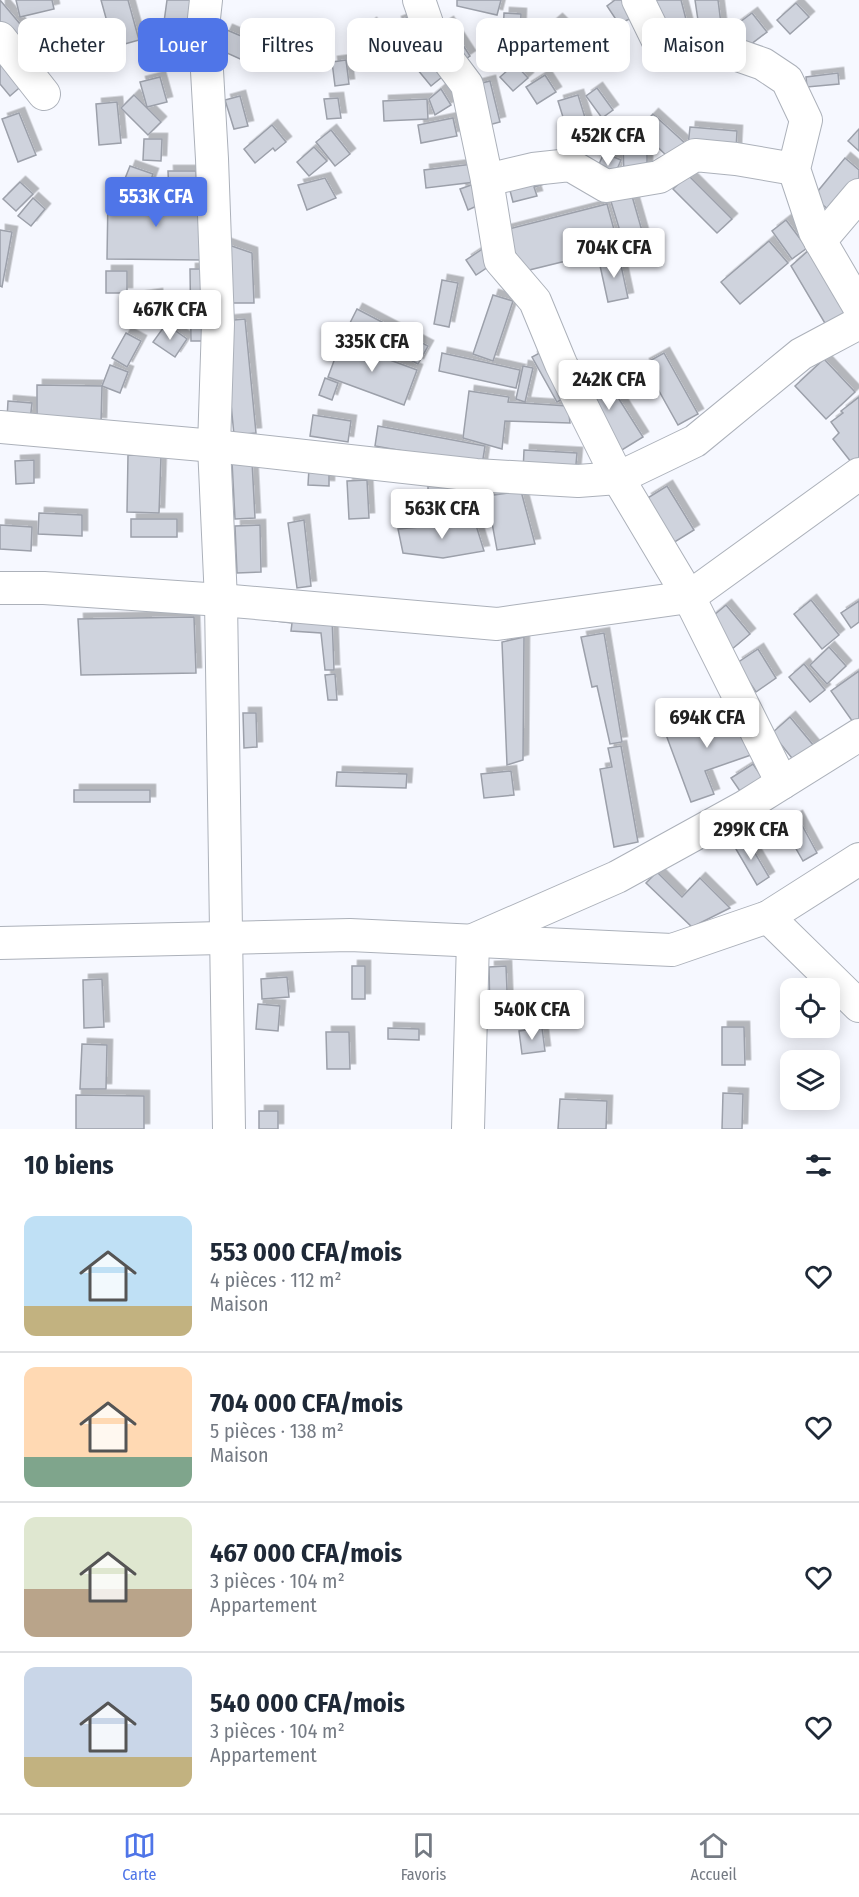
<!DOCTYPE html>
<html lang="fr">
<head>
<meta charset="utf-8">
<style>
	:root { --surface:#fff; --page:#f6f6f7; --text:#1f2937; --muted:#747a83; --line:#e0e1e3; --accent:#4f75e8 }
	body { margin:0; font-family:"Fira Sans Condensed",sans-serif; background:var(--page); color:var(--text); height:100vh; display:flex; flex-direction:column; font-size:22px; white-space:nowrap }
	* { box-sizing:border-box; margin:0 }
	p { font-size:20px; color:var(--muted) }
	.icon { flex:none; width:33px; height:33px; fill:none; stroke:currentColor; stroke-width:2; stroke-linecap:round; stroke-linejoin:round }
	.map { position:relative; height:1129px; overflow:hidden }
	.details { display:flex; flex-direction:column; background:var(--surface); flex:1 }
	.details>* { flex:none }
	.guide { position:absolute; left:18px; top:18px; width:824px; height:54px; display:flex; gap:12px }
	.buttons { position:absolute; left:780px; top:978px; display:grid; gap:12px }
	.buttons a { display:grid; place-items:center; width:60px; height:60px; border-radius:12px; background:var(--surface); box-shadow:0 3px 15px #0003; font-size:30px }
	.price { position:absolute; translate:-50% -51px; padding:0 14px; border-radius:6px; background:#fff; color:#222; font-size:20px; line-height:39px; filter:drop-shadow(0 2px 3px #0008) }
	.price::after { content:''; position:absolute; left:50%; top:36px; width:18px; height:14px; margin-left:-9px; background:inherit; clip-path:polygon(0 0,100% 0,50% 100%) }
	.price.selected { background:var(--accent); color:#fff }
	ul { padding:0; list-style:none }
	li { display:flex; align-items:center; gap:18px; height:150px; padding:0 24px }
	li+li { border-top:2px solid var(--line) }
	li span { display:grid; place-items:center; flex:none; width:168px; height:120px; border-radius:12px; color:#555 }
	li>.icon { margin-inline-start:auto }
	span .icon { width:72px; height:72px; fill:#fffc; stroke-width:1 }
	li b { font-size:26px }
	h2 { display:flex; justify-content:space-between; align-items:center; height:72px; padding:0 24px; font-size:26px }
	.pill { padding:0 21px; border-radius:12px; background:var(--surface); box-shadow:0 3px 15px #0003; font-size:21px; line-height:54px }
	.pill.selected { background:var(--accent); color:#fff }
	.menu { display:flex; justify-content:space-around; align-items:center; height:84px; border-top:2px solid var(--line); background:var(--surface); font-size:16px; color:var(--muted) }
	.menu a { display:grid; justify-items:center; gap:3px }
	.menu .selected { color:var(--accent) }
	.map>svg:first-child { display:block }
	.building { fill:#cfd3dd; stroke:#9ca0aa; stroke-width:1.5; filter:url(#shadow) }
	.lines { fill:none; stroke-linecap:round; stroke-linejoin:round }
	.minor-casing { stroke:#acb1ba; stroke-width:34 }
	.minor { stroke:#fff; stroke-width:32 }
</style>
</head>
<body>
<div class="map">
<svg width="859" height="1129" viewBox="0 0 859 1129">
	<defs>
		<filter id="shadow"><feDropShadow dx="5.5" dy="-5.5" stdDeviation="0" flood-color="#0004"/></filter>
	</defs>
	<rect width="100%" height="100%" fill="#f6f8ff"/>
	<!-- building -->
	<g class="building">
		<polygon points="0,0 51,61 36,74 0,31"/>
		<polygon points="16,0 52,0 54,9 20,17"/>
		<polygon points="101,0 128,0 139,40 114,47"/>
		<polygon points="167,0 194,0 189,47 161,44"/>
		<polygon points="457,0 501,0 497,15 457,6"/>
		<polygon points="615,0 630,0 638,15 619,24 607,6"/>
		<polygon points="641,0 681,0 689,31 659,39"/>
		<polygon points="695,0 718,0 721,24 699,27"/>
		<polygon points="796,3 809,17 790,34 777,20"/>
		<polygon points="504,13 521,14 520,41 503,40"/>
		<polygon points="752,13 767,32 746,48 732,28"/>
		<polygon points="412,16 423,46 406,52 396,22"/>
		<polygon points="557,19 573,35 560,46 564,51 554,59 535,38"/>
		<polygon points="448,22 470,56 457,65 434,31"/>
		<polygon points="371,23 390,47 369,64 350,41"/>
		<polygon points="227,30 269,48 260,68 218,49"/>
		<polygon points="298,44 303,64 276,70 271,50"/>
		<polygon points="0,50 26,82 10,96 0,84"/>
		<polygon points="429,51 447,73 431,86 413,64"/>
		<polygon points="346,60 349,84 335,86 332,62"/>
		<polygon points="515,64 528,78 513,91 500,77"/>
		<polygon points="838,73 839,84 807,87 806,77"/>
		<polygon points="545,75 556,92 537,104 526,87"/>
		<polygon points="160,77 167,102 147,107 140,82"/>
		<polygon points="490,81 500,122 481,127 470,86"/>
		<polygon points="597,88 613,110 602,118 586,96"/>
		<polygon points="441,89 451,105 435,115 429,99"/>
		<polygon points="134,95 161,122 148,135 121,108"/>
		<polygon points="578,95 591,137 571,143 558,101"/>
		<polygon points="240,96 248,126 234,129 225,100"/>
		<polygon points="338,98 341,118 327,119 324,99"/>
		<polygon points="427,99 428,119 384,121 383,101"/>
		<polygon points="117,102 121,143 99,145 96,104"/>
		<polygon points="19,113 36,155 18,162 2,119"/>
		<polygon points="653,114 687,145 672,161 639,129"/>
		<polygon points="453,118 457,136 421,143 418,125"/>
		<polygon points="272,125 286,142 275,151 273,148 255,163 244,149"/>
		<polygon points="690,127 737,131 736,150 688,146"/>
		<polygon points="859,129 859,151 848,141"/>
		<polygon points="331,130 350,154 335,166 316,142"/>
		<polygon points="144,139 162,139 161,161 143,160"/>
		<polygon points="647,143 647,176 624,176 623,144"/>
		<polygon points="314,147 327,161 309,176 297,162"/>
		<polygon points="604,153 621,160 612,181 595,173"/>
		<polygon points="845,158 859,170 859,184 834,214 813,197"/>
		<polygon points="473,164 475,182 426,188 424,170"/>
		<polygon points="130,166 153,174 147,190 124,181"/>
		<polygon points="168,171 196,171 197,194 169,194"/>
		<polygon points="688,175 732,219 717,233 673,189"/>
		<polygon points="325,178 336,198 307,210 298,185"/>
		<polygon points="555,181 534,187 537,196 513,202 508,183"/>
		<polygon points="20,182 33,194 16,211 3,199"/>
		<polygon points="474,184 481,204 468,210 460,189"/>
		<polygon points="630,189 644,238 623,241 609,195"/>
		<polygon points="108,196 204,197 204,260 107,259"/>
		<polygon points="33,198 45,209 31,226 18,216"/>
		<polygon points="607,204 619,248 521,272 516,254 504,257 497,232"/>
		<polygon points="786,220 807,248 792,259 772,231"/>
		<polygon points="0,230 12,232 2,287 0,286"/>
		<polygon points="769,241 788,263 740,304 721,282"/>
		<polygon points="223,243 252,253 254,303 225,303"/>
		<polygon points="484,248 494,263 476,275 466,260"/>
		<polygon points="809,250 846,313 826,325 791,266"/>
		<polygon points="619,256 628,298 608,302 599,261"/>
		<polygon points="190,269 204,269 205,341 191,341"/>
		<rect x="106" y="271" width="21" height="22"/>
		<polygon points="442,280 458,283 449,327 434,324"/>
		<polygon points="157,294 160,317 141,320 138,297"/>
		<polygon points="493,295 513,301 493,361 473,354"/>
		<polygon points="357,309 428,346 418,364 348,327"/>
		<polygon points="245,319 256,433 234,435 223,321"/>
		<polygon points="166,324 187,339 175,357 153,342"/>
		<polygon points="126,333 141,341 127,367 112,358"/>
		<polygon points="341,342 417,370 404,405 328,377"/>
		<polygon points="545,350 570,395 557,402 532,357"/>
		<polygon points="442,353 520,370 516,388 439,371"/>
		<polygon points="664,353 698,414 678,425 644,364"/>
		<polygon points="824,359 855,392 826,419 795,386"/>
		<polygon points="110,365 128,372 120,393 102,386"/>
		<polygon points="523,366 533,368 525,402 516,399"/>
		<polygon points="600,369 643,437 617,453 575,385"/>
		<polygon points="325,378 338,383 332,400 319,395"/>
		<polygon points="37,385 102,386 101,423 37,421"/>
		<polygon points="469,391 509,397 508,402 568,406 570,423 505,421 502,449 463,438"/>
		<polygon points="859,397 859,464 855,467 833,439 839,433 831,422 843,413 841,411"/>
		<polygon points="8,401 32,403 30,421 7,419"/>
		<polygon points="313,415 351,421 348,442 310,436"/>
		<polygon points="378,426 485,446 482,465 375,446"/>
		<polygon points="524,450 577,453 575,475 523,472"/>
		<polygon points="128,455 161,456 159,513 127,512"/>
		<polygon points="34,460 34,483 16,484 15,461"/>
		<polygon points="252,461 255,518 235,519 232,462"/>
		<polygon points="309,468 329,469 329,486 308,485"/>
		<polygon points="367,480 369,518 349,519 347,481"/>
		<polygon points="428,482 478,482 478,518 453,518 453,501 428,501"/>
		<polygon points="667,486 694,530 673,543 646,499"/>
		<polygon points="521,491 535,544 497,550 487,496"/>
		<polygon points="39,513 82,515 82,536 38,534"/>
		<rect x="131" y="519" width="46" height="18"/>
		<polygon points="304,520 311,586 297,588 288,523"/>
		<polygon points="475,522 484,551 443,558 403,553 398,529"/>
		<polygon points="0,525 32,527 31,551 0,549"/>
		<polygon points="260,525 261,572 237,573 235,526"/>
		<polygon points="811,600 839,635 822,649 794,614"/>
		<polygon points="859,601 859,622 851,628 841,613"/>
		<polygon points="726,605 750,634 731,650 707,621"/>
		<polygon points="194,617 196,673 81,675 78,619"/>
		<polygon points="244,617 332,617 334,670 325,670 321,633 291,631 292,623"/>
		<polygon points="604,633 622,742 610,744 597,686 592,687 581,637"/>
		<polygon points="524,637 523,760 507,765 502,642"/>
		<polygon points="829,647 846,666 827,684 810,665"/>
		<polygon points="758,649 776,678 756,692 737,663"/>
		<polygon points="804,664 825,690 810,702 789,677"/>
		<polygon points="859,671 859,722 855,725 831,691"/>
		<polygon points="335,674 337,700 328,700 325,675"/>
		<polygon points="733,707 751,755 705,771 714,794 691,802 665,732"/>
		<polygon points="243,713 256,713 257,747 244,748"/>
		<polygon points="790,717 814,746 795,762 772,733"/>
		<polygon points="621,746 638,842 614,847 600,769 612,767 608,748"/>
		<polygon points="753,764 764,780 742,794 731,778"/>
		<polygon points="511,771 514,795 484,798 481,774"/>
		<polygon points="337,772 407,774 406,788 336,786"/>
		<rect x="74" y="790" width="76" height="12"/>
		<polygon points="797,816 817,853 803,861 782,824"/>
		<polygon points="745,836 769,877 757,885 733,844"/>
		<polygon points="657,872 682,897 700,878 730,908 692,927 646,883"/>
		<rect x="352" y="966" width="13" height="33"/>
		<polygon points="506,966 508,1015 490,1015 489,967"/>
		<polygon points="287,977 289,997 262,999 261,979"/>
		<polygon points="102,979 104,1027 84,1028 83,980"/>
		<polygon points="258,1004 280,1006 278,1031 256,1029"/>
		<polygon points="722,1027 744,1027 745,1065 722,1065"/>
		<polygon points="388,1028 419,1029 419,1040 388,1039"/>
		<polygon points="542,1028 545,1051 522,1054 519,1031"/>
		<polygon points="326,1032 349,1032 350,1069 327,1069"/>
		<polygon points="82,1044 107,1045 106,1089 80,1089"/>
		<polygon points="723,1093 743,1094 742,1129 722,1129"/>
		<polygon points="76,1095 144,1096 144,1129 76,1129"/>
		<polygon points="560,1099 607,1101 606,1129 558,1129"/>
		<rect x="259" y="1111" width="19" height="18"/>
	</g>
	<g class="lines">
		<defs>
			<g id="minor">
				<polyline points="206,0 204,18 212,159 218,324 214,446 221,600 229,1129"/>
				<polyline points="419,0 430,32 449,61 467,85 487,180 500,260 535,301 561,364 618,478 689,597 782,783"/>
				<polyline points="638,0 660,45 686,54 723,50 763,64 787,80 806,120 794,169 815,232 859,307"/>
				<polyline points="0,38 44,94"/>
				<polyline points="487,180 533,169 570,165 606,186 659,177 695,155 736,159 794,169"/>
				<polyline points="820,241 859,195"/>
				<polyline points="0,427 214,446 476,475 578,481 618,478 695,441 801,354 859,323"/>
				<polyline points="0,588 44,588 221,600 497,624 689,597 859,474"/>
				<polyline points="768,917 859,1006"/>
				<polyline points="0,943 350,935 672,950 768,917 859,859"/>
				<polyline points="468,1129 473,940 617,877 744,807 859,735"/>
			</g>
		</defs>
		<!-- minor casing -->
		<use href="#minor" class="minor-casing"/>
		<!-- minor -->
		<use href="#minor" class="minor"/>
	</g>
</svg>
<div class="buttons">
<a><svg class="icon" aria-label="locate" viewBox="0 0 24 24"><circle cx="12" cy="12" r="6"/><path d="M12 2v4M12 18v4M2 12h4M18 12h4"/></svg></a>
<a><svg class="icon" aria-label="layers" viewBox="0 0 24 24"><path d="M12 4l9 5-9 5-9-5zM3 14l9 5 9-5"/></svg></a>
</div>
<b class="price" style="left:608px;top:167px">452K CFA</b>
<b class="price selected" style="left:156px;top:228px">553K CFA</b>
<b class="price" style="left:614px;top:279px">704K CFA</b>
<b class="price" style="left:170px;top:341px">467K CFA</b>
<b class="price" style="left:372px;top:373px">335K CFA</b>
<b class="price" style="left:609px;top:411px">242K CFA</b>
<b class="price" style="left:442px;top:540px">563K CFA</b>
<b class="price" style="left:707px;top:749px">694K CFA</b>
<b class="price" style="left:751px;top:861px">299K CFA</b>
<b class="price" style="left:532px;top:1041px">540K CFA</b>
<div class="guide">
<a class="pill">Acheter</a>
<a class="pill selected">Louer</a>
<a class="pill">Filtres</a>
<a class="pill">Nouveau</a>
<a class="pill">Appartement</a>
<a class="pill">Maison</a>
</div>
</div>
<section class="details">
<h2>10 biens<svg class="icon" aria-label="filters" viewBox="0 0 24 24"><path d="M4 7h16M4 17h16"/><circle cx="9" cy="7" r="2"/><circle cx="15" cy="17" r="2"/></svg></h2>
<ul>
<li><span style="background:linear-gradient(#bfe0f5 75%,#c2b280 0)"><svg class="icon" aria-label="home" viewBox="0 0 24 24"><path d="M3 11l9-7 9 7M6 9v11h12V9"/></svg></span><div><b>553 000 CFA/mois</b><p>4 pièces · 112 m²</p><p>Maison</p></div><svg class="icon" aria-label="heart" viewBox="0 0 24 24"><path d="M12 20l-8-8c-3-5 5-10 8-4 3-6 11-1 8 4z"/></svg></li>
<li><span style="background:linear-gradient(#ffd9b3 75%,#7fa58c 0)"><svg class="icon" aria-label="home" viewBox="0 0 24 24"><path d="M3 11l9-7 9 7M6 9v11h12V9"/></svg></span><div><b>704 000 CFA/mois</b><p>5 pièces · 138 m²</p><p>Maison</p></div><svg class="icon" aria-label="heart" viewBox="0 0 24 24"><path d="M12 20l-8-8c-3-5 5-10 8-4 3-6 11-1 8 4z"/></svg></li>
<li><span style="background:linear-gradient(#dfe7d0 60%,#b9a48a 0)"><svg class="icon" aria-label="home" viewBox="0 0 24 24"><path d="M3 11l9-7 9 7M6 9v11h12V9"/></svg></span><div><b>467 000 CFA/mois</b><p>3 pièces · 104 m²</p><p>Appartement</p></div><svg class="icon" aria-label="heart" viewBox="0 0 24 24"><path d="M12 20l-8-8c-3-5 5-10 8-4 3-6 11-1 8 4z"/></svg></li>
<li><span style="background:linear-gradient(#c9d6e8 75%,#c2b280 0)"><svg class="icon" aria-label="home" viewBox="0 0 24 24"><path d="M3 11l9-7 9 7M6 9v11h12V9"/></svg></span><div><b>540 000 CFA/mois</b><p>3 pièces · 104 m²</p><p>Appartement</p></div><svg class="icon" aria-label="heart" viewBox="0 0 24 24"><path d="M12 20l-8-8c-3-5 5-10 8-4 3-6 11-1 8 4z"/></svg></li>
</ul>
</section>
<nav class="menu">
<a class="selected"><svg class="icon" aria-label="map" viewBox="0 0 24 24"><path d="M3 6l6-2 6 2 6-2v14l-6 2-6-2-6 2zM9 4v14M15 6v14"/></svg>Carte</a>
<a><svg class="icon" aria-label="saved" viewBox="0 0 24 24"><path d="M7 4h10v16l-5-4-5 4z"/></svg>Favoris</a>
<a><svg class="icon" aria-label="home" viewBox="0 0 24 24"><path d="M3 11l9-7 9 7M6 9v11h12V9"/></svg>Accueil</a>
</nav>
</body>
</html>
